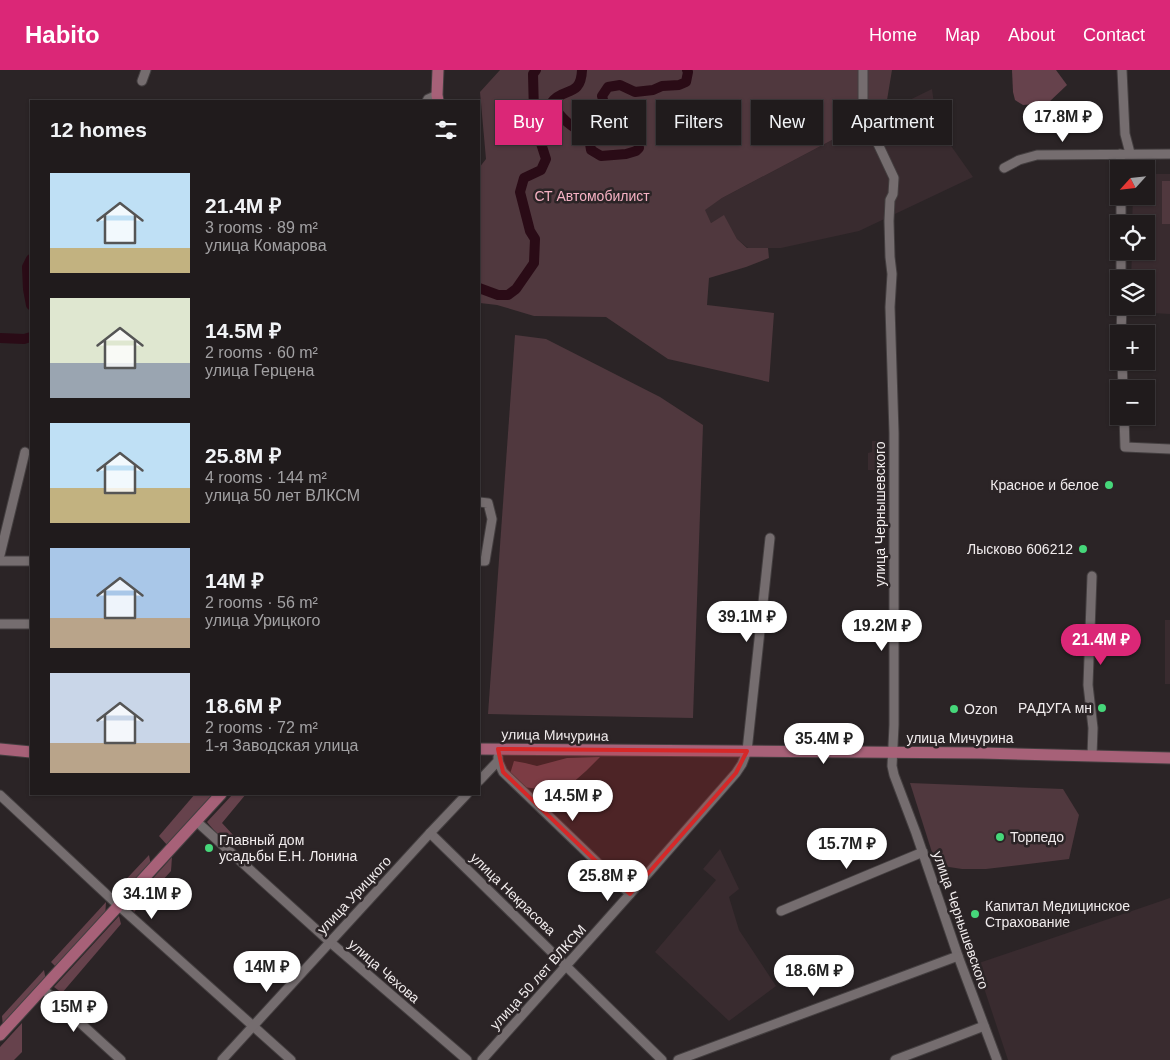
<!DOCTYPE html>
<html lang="en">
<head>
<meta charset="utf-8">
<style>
	:root { --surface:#201b1c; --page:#2d2829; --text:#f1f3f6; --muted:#a2a1a3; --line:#3d393b; --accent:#db2777 }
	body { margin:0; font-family:Helvetica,sans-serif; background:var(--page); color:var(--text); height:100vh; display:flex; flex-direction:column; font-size:19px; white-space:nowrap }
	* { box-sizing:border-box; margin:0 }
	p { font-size:16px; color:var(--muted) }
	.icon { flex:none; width:28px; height:28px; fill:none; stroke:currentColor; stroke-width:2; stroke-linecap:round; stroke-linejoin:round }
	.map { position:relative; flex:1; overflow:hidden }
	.side { position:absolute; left:30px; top:30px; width:450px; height:695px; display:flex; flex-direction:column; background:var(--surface); border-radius:0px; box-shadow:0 1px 4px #0004,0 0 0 1px var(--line) }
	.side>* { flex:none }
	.hud { position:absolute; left:495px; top:30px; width:475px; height:45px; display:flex; gap:10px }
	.needle { width:32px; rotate:243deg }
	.buttons { position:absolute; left:1110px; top:90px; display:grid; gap:10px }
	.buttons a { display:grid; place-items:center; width:45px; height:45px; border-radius:0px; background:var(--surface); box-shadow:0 1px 4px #0004,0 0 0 1px var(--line); font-size:25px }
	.price { position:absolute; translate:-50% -42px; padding:0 11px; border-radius:18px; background:#fff; color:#222; font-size:16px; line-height:32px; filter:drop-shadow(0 1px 2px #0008) }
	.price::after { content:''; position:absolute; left:50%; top:30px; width:15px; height:11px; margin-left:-8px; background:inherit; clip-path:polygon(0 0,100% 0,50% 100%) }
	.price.active { background:var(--accent); color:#fff }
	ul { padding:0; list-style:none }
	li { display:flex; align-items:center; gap:15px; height:125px; padding:0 20px }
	li span { display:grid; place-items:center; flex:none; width:140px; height:100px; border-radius:0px; color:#555 }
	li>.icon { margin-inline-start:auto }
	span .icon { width:60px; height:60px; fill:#fffc; stroke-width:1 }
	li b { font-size:21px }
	h2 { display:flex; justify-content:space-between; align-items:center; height:60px; padding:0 20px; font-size:21px }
	.tag { padding:0 18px; border-radius:0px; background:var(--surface); box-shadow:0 1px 4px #0004,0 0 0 1px var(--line); font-size:18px; line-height:45px }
	.tag.active { background:var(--accent); color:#fff }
	header { display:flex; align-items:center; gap:30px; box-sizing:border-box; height:70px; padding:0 25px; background:var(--accent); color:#fff }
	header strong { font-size:24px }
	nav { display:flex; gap:28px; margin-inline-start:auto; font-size:18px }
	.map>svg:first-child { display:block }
	.built { fill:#392b2f }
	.green { fill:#50383e }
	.forest { fill:#66424c }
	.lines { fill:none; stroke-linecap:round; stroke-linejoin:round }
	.river { stroke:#2a0b16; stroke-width:10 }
	.minor-casing { stroke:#443f40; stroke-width:11 }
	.major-casing { stroke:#443f40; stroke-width:13 }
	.minor { stroke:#756d6f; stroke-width:9 }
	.major { stroke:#a76178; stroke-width:11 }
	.marked { fill:#d62828; fill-opacity:0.2; stroke:#d62828; stroke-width:4; stroke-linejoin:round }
	.poi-dot { fill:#46d77a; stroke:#2b2426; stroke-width:2 }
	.labels { text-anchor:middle; stroke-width:5; stroke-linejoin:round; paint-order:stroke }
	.park-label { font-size:14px; fill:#f6b2c4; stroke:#2b2426 }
	.poi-label { font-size:14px; fill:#f1eced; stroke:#2b2426; text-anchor:start }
	.street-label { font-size:14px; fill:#f1eced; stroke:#2b2426 }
</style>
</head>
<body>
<header>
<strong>Habito</strong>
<nav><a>Home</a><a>Map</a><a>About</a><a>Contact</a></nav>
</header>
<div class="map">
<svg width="1170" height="990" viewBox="0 0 1170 990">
	<rect width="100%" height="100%" fill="#2b2426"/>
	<!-- built -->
	<g class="built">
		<polygon points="932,19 937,56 973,107 859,161 781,178 748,178 737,169 724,146 711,153 704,140 722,128 885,42"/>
		<polygon points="1146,104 1170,104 1170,244 1152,243 1143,236 1146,236 1146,209 1131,209 1132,181 1146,181 1146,154 1132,154 1133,126 1146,126"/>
		<polygon points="872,371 882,371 882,400 868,400 868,383 872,382"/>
		<rect x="1165" y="550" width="5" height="64"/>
		<polygon points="720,779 739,819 729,827 739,860 776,916 729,951 655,882 716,810 703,799"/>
		<polygon points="1170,828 1170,990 1008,990 976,894"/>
	</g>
	<!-- green -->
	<g class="green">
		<polygon points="500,0 892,0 885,42 722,128 705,140 711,153 724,145 737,169 747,178 768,178 769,188 746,197 709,208 707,235 774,243 769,312 668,289 606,247 534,246 497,235 480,233 479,232 479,98 486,89 480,22"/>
		<rect x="1162" y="111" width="8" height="43"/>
		<polygon points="515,265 546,269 660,327 703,355 693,648 488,644"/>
		<polygon points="910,713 1063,719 1079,745 1069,789 986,799 962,799 936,795"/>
	</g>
	<!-- forest -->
	<g class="forest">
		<polygon points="1012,0 1056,0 1067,15 1048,33 1023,35 1015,30 1013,22"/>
		<polygon points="600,687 586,701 561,723 548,724 539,719 523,717 510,704 514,691 525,693 537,696 567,688"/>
		<polygon points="195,724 216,724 168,776 159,766"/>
		<polygon points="233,724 246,724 222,753 234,766 224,772 207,752"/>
		<polygon points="149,785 151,796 119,830 117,819"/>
		<polygon points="172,787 171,801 134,842 130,834"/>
		<polygon points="106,832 105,848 57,898 51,892"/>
		<polygon points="119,846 121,854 62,923 54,917"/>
		<polygon points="44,900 46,911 3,957 2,946"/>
		<polygon points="22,953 22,982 14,990 0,990 0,977"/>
	</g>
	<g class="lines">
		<!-- river -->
		<g class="river">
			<path d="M 582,0 C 581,28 563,17 552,32 C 559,49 574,58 589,67 L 591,80 L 601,86 L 626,84 L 636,81 L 639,78 L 638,71 L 630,65 L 616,59 L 605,37 L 602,26 L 608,17 L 620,15 L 635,22 L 653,20 L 662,16 L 679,15 L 686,12 L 688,2 L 687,0"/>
			<polyline points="31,189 27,197 28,219 31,235"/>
			<polyline points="479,218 498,225 508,225 516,219 534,193 535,169 530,161 520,122 524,108 541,100 546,89 538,64 534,43 533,4 536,0"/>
			<polyline points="0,268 24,269 31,267"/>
		</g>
		<defs>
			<g id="minor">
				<polyline points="863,0 863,42 894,108 893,124 890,130 889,151 890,187 892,204 890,237 894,363 894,655 892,696 894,705 916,763 958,886 997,990"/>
				<polyline points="1122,0 1125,64 1130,83"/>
				<polyline points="142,11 146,0"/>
				<polyline points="427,31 428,29 437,25"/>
				<polyline points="1120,84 1121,99"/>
				<polyline points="1004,98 1019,90 1037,85 1170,84"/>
				<polyline points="1121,154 1121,126"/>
				<polyline points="1121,209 1121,181"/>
				<polyline points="1121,263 1122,236"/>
				<polyline points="1122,291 1123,319"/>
				<polyline points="1124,346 1125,377 1170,379"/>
				<polyline points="479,432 488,433 492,449 485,491 479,491"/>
				<polyline points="0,485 25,382"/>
				<polyline points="0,491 31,491"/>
				<polyline points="0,554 31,554"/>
				<polyline points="1092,685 1093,658 1088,615 1092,506"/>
				<polyline points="498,691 503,702 630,824"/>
				<polyline points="479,711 498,691 498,687"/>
				<polyline points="0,725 119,836 291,990"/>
				<polyline points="196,751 330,872 467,990"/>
				<polyline points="430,763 662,990"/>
				<polyline points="781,841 923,782"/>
				<polyline points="43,919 121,990"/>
				<polyline points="222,990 430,763 467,724"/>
				<polyline points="482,990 630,824 736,703 742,694 747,681 770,468"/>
				<polyline points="678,990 958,886"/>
				<polyline points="895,990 953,968 984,956"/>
			</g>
			<g id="major">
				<polyline points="438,0 437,25 438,31"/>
				<polyline points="0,679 31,682"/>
				<polyline points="479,679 982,683 1170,688"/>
				<polyline points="0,965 221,724"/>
			</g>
		</defs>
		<!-- minor casing -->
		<use href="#minor" class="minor-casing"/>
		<!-- major casing -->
		<use href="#major" class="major-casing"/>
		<!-- minor -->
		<use href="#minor" class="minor"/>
		<!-- major -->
		<use href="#major" class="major"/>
	</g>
	<!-- marked area -->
	<path class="marked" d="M 498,679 L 747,681 L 736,703 L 630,824 L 503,702 Z"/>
	<!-- markers -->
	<g class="poi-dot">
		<circle cx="1109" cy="415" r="5"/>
		<circle cx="1083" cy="479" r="5"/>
		<circle cx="1102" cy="638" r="5"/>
		<circle cx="954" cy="639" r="5"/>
		<circle cx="1000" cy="767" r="5"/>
		<circle cx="209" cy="778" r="5"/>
		<circle cx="975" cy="844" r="5"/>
	</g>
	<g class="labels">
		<!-- park labels -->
		<g class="park-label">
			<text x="592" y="131">СТ Автомобилист</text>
		</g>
		<!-- poi labels -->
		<g class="poi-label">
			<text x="1099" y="420" text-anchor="end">Красное и белое</text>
			<text x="1073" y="484" text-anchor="end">Лысково 606212</text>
			<text x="1092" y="643" text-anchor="end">РАДУГА мн</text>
			<text x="964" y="644">Ozon</text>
			<text x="1010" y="772">Торпедо</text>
			<text x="219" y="775">Главный дом<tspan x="219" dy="16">усадьбы Е.Н. Лонина</tspan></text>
			<text x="985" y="841">Капитал Медицинское<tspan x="985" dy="16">Страхование</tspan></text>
		</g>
		<!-- street labels -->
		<g class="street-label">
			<text transform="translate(880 444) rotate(-90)" y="5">улица Чернышевского</text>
			<text transform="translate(555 665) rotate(1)" y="5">улица Мичурина</text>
			<text x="960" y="673">улица Мичурина</text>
			<text transform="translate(513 824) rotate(44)" y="5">улица Некрасова</text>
			<text transform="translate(354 825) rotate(-47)" y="5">улица Урицкого</text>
			<text transform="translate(961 850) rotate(71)" y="5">улица Чернышевского</text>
			<text transform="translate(384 901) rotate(41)" y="5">улица Чехова</text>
			<text transform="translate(538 907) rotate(-48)" y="5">улица 50 лет ВЛКСМ</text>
		</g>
	</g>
</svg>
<div class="buttons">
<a><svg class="needle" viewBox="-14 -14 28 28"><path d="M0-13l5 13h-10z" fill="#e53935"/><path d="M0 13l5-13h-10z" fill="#a2a1a3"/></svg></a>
<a><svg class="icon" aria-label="locate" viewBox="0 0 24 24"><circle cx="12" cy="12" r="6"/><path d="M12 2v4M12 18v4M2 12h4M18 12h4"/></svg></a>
<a><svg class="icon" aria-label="layers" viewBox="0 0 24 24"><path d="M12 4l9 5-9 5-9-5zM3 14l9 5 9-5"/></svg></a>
<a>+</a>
<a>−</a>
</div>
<b class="price" style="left:1063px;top:73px">17.8M ₽</b>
<b class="price" style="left:747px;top:573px">39.1M ₽</b>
<b class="price" style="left:882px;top:582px">19.2M ₽</b>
<b class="price active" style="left:1101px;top:596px">21.4M ₽</b>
<b class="price" style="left:824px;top:695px">35.4M ₽</b>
<b class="price" style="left:573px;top:752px">14.5M ₽</b>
<b class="price" style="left:847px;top:800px">15.7M ₽</b>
<b class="price" style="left:608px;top:832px">25.8M ₽</b>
<b class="price" style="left:152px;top:850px">34.1M ₽</b>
<b class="price" style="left:267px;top:923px">14M ₽</b>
<b class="price" style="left:814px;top:927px">18.6M ₽</b>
<b class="price" style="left:74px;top:963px">15M ₽</b>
<div class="hud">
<a class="tag active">Buy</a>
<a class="tag">Rent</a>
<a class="tag">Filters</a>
<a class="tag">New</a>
<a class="tag">Apartment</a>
</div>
<section class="side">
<h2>12 homes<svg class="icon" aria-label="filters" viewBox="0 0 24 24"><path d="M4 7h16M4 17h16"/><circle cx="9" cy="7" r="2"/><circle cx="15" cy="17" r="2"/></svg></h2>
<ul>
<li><span style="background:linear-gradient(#bfe0f5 75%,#c2b280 0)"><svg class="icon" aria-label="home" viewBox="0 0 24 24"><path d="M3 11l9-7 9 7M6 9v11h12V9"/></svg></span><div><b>21.4M ₽</b><p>3 rooms · 89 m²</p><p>улица Комарова</p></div></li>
<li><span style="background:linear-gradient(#dfe7d0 65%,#9aa5b1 0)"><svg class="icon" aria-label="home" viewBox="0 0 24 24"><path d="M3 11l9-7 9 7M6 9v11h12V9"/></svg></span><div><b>14.5M ₽</b><p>2 rooms · 60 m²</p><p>улица Герцена</p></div></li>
<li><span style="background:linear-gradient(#bfe0f5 65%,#c2b280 0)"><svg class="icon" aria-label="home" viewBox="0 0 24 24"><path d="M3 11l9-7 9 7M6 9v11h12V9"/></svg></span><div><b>25.8M ₽</b><p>4 rooms · 144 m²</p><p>улица 50 лет ВЛКСМ</p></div></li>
<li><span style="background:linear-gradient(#a9c7e8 70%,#b9a48a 0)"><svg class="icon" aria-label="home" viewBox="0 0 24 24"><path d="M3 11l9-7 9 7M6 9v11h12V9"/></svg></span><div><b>14M ₽</b><p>2 rooms · 56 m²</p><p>улица Урицкого</p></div></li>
<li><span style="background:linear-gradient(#c9d6e8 70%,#b9a48a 0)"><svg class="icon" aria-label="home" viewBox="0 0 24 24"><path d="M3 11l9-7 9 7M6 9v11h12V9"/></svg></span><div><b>18.6M ₽</b><p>2 rooms · 72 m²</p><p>1-я Заводская улица</p></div></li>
</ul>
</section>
</div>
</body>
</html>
